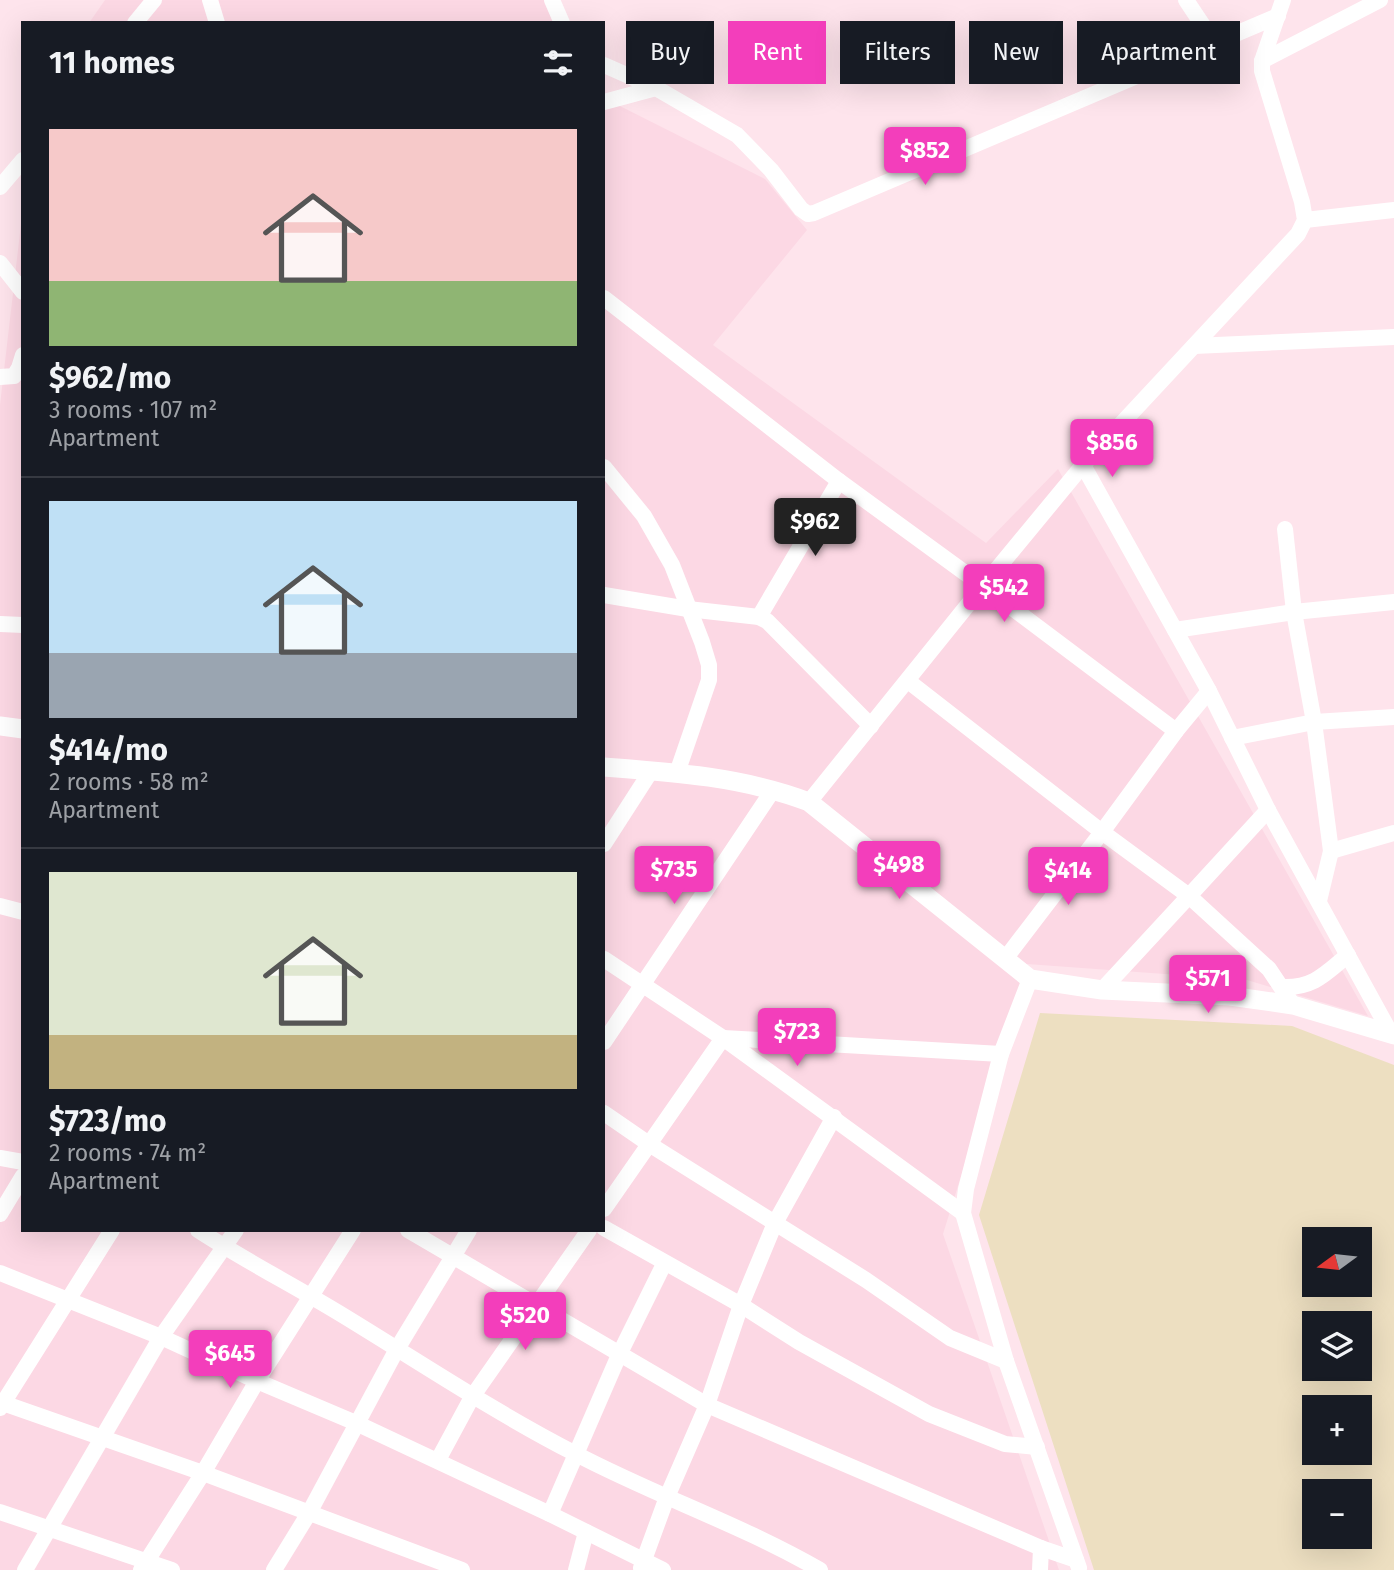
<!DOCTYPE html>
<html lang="en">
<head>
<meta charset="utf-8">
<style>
	:root { --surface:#171b24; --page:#242831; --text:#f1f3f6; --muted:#9ea1a6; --line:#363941; --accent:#f33ebb }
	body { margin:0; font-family:"Fira Sans",sans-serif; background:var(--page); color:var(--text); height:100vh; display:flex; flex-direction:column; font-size:26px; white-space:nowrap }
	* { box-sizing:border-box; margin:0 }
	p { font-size:23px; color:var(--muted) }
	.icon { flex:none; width:38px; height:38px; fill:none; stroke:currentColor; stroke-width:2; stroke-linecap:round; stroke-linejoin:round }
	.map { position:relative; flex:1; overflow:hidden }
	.side { position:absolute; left:21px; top:21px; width:584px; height:1211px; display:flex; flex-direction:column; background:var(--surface); border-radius:0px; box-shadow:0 7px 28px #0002 }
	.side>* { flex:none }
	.hud { position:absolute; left:626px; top:21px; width:662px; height:63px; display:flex; gap:14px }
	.needle { width:46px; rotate:255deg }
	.tools { position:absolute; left:1302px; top:1227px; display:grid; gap:14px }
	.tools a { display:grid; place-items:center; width:70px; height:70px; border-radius:0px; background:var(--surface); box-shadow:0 7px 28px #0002; font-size:35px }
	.price { position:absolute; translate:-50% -60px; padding:0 16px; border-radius:7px; background:var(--accent); color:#fff; font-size:23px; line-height:46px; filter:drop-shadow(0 2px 4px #0008) }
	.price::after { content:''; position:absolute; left:50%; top:42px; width:21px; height:16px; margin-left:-10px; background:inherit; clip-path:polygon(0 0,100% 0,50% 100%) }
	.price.on { background:#222; color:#fff }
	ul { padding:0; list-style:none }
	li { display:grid; align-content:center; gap:14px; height:371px; padding:0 28px }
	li+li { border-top:2px solid var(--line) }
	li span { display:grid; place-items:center; height:217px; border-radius:0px; color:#555 }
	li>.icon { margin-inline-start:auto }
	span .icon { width:126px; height:126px; fill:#fffc; stroke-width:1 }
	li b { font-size:30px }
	h2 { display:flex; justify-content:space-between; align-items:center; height:84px; padding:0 28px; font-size:30px }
	.chip { padding:0 24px; border-radius:0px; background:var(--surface); box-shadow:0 7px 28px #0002; font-size:24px; line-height:63px }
	.chip.on { background:var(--accent); color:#fff }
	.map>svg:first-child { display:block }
	.residential { fill:#fcd8e4 }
	.green { fill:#eddfc1; fill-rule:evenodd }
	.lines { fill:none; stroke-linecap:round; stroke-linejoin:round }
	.minor { stroke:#fff; stroke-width:16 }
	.tertiary { stroke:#fff; stroke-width:19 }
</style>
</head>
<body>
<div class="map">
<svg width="1394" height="1570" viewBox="0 0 1394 1570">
	<rect width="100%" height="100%" fill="#fee4ec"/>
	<!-- residential -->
	<g class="residential">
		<polygon points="105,0 546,0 553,23 89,23"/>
		<polygon points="604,98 765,179 807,230 713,345 986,543 1058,469 1368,1016 1247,980 1027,964 943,1234 1059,1570 0,1570 0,405 23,207 23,1230 604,1230"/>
	</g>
	<!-- green -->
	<path class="green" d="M 1040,1013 L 1292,1026 L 1394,1065 L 1394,1570 L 1094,1570 L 979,1215 ZM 1314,1239 L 1360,1239 L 1360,1284 L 1314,1284 ZM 1314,1323 L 1360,1323 L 1360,1368 L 1314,1368 ZM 1314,1407 L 1360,1407 L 1360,1452 L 1314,1452 ZM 1314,1491 L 1360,1491 L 1360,1536 L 1314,1536 Z"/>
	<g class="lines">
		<!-- minor -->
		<g class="minor">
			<polyline points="210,0 217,23"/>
			<polyline points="552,0 562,23"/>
			<polyline points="1186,0 1214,42"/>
			<polyline points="1380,0 1262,61 1262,71 1302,202 1305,220 1298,234 1083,465 1209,691 1268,810 1391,1034"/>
			<polyline points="135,23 154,0"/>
			<polyline points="1262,61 1283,0"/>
			<polyline points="604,65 656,88 737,135 771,170 801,209 808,214 814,213 1278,16"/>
			<polyline points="604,102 656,88"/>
			<polyline points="0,187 23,160"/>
			<polyline points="1305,220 1394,210"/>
			<polyline points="0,263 23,292"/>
			<polyline points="604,298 839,481 983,586 1083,465"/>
			<polyline points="1194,346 1394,337"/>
			<polyline points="0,377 14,376 19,368 23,355"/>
			<polyline points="604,467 644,516 672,565 702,642 709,665 709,680 677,773"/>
			<polyline points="1285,529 1294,612 1314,722 1331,851 1319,901"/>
			<polyline points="604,595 688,609 759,617 767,621 871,726"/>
			<polyline points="759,617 839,481"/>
			<polyline points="0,624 23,625"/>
			<polyline points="1175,630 1294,612 1394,602"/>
			<polyline points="908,681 1102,832 1176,731"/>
			<polyline points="1232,738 1314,722 1394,717"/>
			<polyline points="809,802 983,586 1176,731 1209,691"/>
			<polyline points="1268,810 1189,896 1269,969 1293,1005"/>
			<polyline points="604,844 651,771"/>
			<polyline points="1331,851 1394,833"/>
			<polyline points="0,906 23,912"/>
			<polyline points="604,959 723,1038 963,1213"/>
			<polyline points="1005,959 1102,832 1189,896 1102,990"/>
			<polyline points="1030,979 1001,1054 966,1189 963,1213 1006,1361 1079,1568"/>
			<path d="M 1283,987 C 1314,988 1326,973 1348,955"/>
			<polyline points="604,1042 773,790"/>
			<polyline points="604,1113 649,1144 866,1280 950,1338 1006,1361"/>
			<polyline points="0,1158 23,1162"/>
			<polyline points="604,1209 723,1038 1001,1054"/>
			<polyline points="0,1214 23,1176"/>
			<polyline points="604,1228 741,1305 799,1342 929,1414 1005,1444 1037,1447"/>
			<path d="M 198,1230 C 244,1260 293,1285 339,1313 C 418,1361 494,1412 576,1454 C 656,1496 742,1525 820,1570"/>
			<polyline points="408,1230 707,1405 1041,1548 1076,1560"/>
			<polyline points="0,1273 161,1337 257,1381 356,1423 550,1514 663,1570"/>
			<polyline points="0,1402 203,1473 462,1570"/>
			<polyline points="0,1408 112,1230"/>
			<polyline points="438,1460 472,1397 589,1230"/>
			<polyline points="0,1512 172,1570"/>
			<polyline points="550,1514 619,1355 664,1264"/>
			<polyline points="641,1568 667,1497 707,1405 741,1305 775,1223 834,1117"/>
			<polyline points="25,1570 161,1337 236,1230"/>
			<polyline points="141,1570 203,1473 257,1381 353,1230"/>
			<polyline points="274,1570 309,1513 397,1349 469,1230"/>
			<polyline points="576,1570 586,1532"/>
			<polyline points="1040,1570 1041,1548"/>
		</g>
		<!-- tertiary -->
		<g class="tertiary">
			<polyline points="0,726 23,729"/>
			<path d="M 604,767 C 672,772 744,777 809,802 L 1030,979 L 1102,990 L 1230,996 L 1293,1005 L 1394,1035"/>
		</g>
	</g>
</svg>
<div class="tools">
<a><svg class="needle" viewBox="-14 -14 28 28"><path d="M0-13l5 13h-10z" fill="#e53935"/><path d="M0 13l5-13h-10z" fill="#9ea1a6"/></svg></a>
<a><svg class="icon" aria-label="layers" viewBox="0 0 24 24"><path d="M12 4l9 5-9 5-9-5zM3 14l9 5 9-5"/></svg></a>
<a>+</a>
<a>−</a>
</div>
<b class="price" style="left:925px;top:187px">$852</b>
<b class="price" style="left:1112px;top:479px">$856</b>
<b class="price on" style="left:815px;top:558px">$962</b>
<b class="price" style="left:1004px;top:624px">$542</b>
<b class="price" style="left:899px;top:901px">$498</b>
<b class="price" style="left:674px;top:906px">$735</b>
<b class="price" style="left:1068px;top:907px">$414</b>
<b class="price" style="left:1208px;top:1015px">$571</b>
<b class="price" style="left:797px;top:1068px">$723</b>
<b class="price" style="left:525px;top:1352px">$520</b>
<b class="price" style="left:230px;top:1390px">$645</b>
<div class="hud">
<a class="chip">Buy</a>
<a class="chip on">Rent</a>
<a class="chip">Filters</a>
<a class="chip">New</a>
<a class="chip">Apartment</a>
</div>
<section class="side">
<h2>11 homes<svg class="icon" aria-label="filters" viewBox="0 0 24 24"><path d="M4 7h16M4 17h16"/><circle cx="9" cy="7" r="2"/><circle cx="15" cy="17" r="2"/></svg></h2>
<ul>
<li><span style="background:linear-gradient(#f6c9c9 70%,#8fb573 0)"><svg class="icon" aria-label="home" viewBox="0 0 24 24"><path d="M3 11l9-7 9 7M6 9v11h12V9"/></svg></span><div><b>$962/mo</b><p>3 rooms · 107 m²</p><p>Apartment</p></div></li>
<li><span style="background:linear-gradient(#bfe0f5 70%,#9aa5b1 0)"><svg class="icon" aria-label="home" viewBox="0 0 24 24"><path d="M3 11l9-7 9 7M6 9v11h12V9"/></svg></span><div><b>$414/mo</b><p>2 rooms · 58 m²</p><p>Apartment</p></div></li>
<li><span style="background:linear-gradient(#dfe7d0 75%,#c2b280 0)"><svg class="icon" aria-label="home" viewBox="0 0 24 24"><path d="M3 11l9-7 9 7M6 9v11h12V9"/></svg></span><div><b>$723/mo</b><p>2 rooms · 74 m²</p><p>Apartment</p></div></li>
</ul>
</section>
</div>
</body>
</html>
